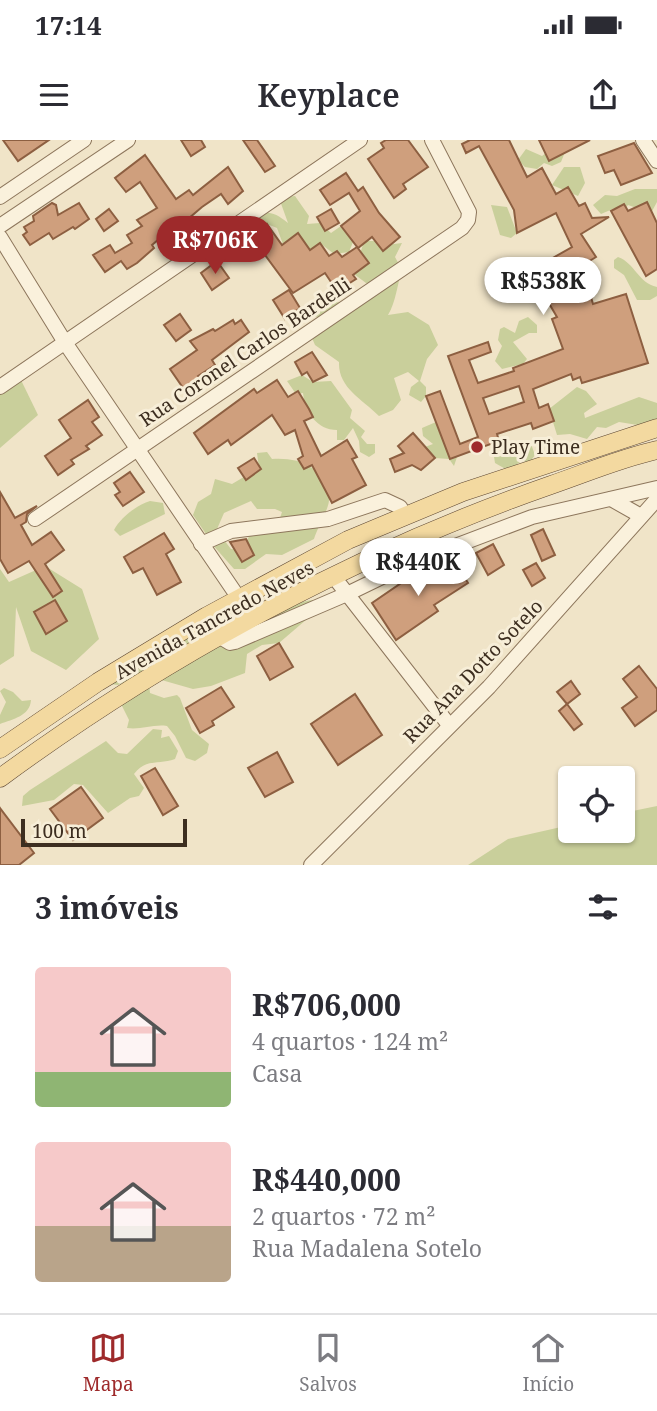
<!DOCTYPE html>
<html lang="pt">
<head>
<meta charset="utf-8">
<style>
	:root { --surface:#fff; --page:#f7f7f7; --text:#2b2b33; --muted:#7c7c81; --line:#e1e1e2; --accent:#9e2a2b }
	body { margin:0; font-family:"Noto Serif",serif; background:var(--page); color:var(--text); height:100vh; display:flex; flex-direction:column; font-size:26px; white-space:nowrap }
	* { box-sizing:border-box; margin:0 }
	p { font-size:23px; color:var(--muted) }
	.icon { flex:none; width:38px; height:38px; fill:none; stroke:currentColor; stroke-width:2; stroke-linecap:round; stroke-linejoin:round }
	.map { position:relative; height:725px; overflow:hidden }
	.sheet { display:flex; flex-direction:column; background:var(--surface); flex:1 }
	.sheet>* { flex:none }
	.tools { position:absolute; left:558px; top:626px; display:grid; gap:14px }
	.tools a { display:grid; place-items:center; width:77px; height:77px; border-radius:7px; background:var(--surface); box-shadow:0 2px 5px #0004; font-size:35px }
	.scale { position:absolute; left:21px; bottom:18px; width:166px; box-sizing:border-box; padding-left:7px; border:4px solid #3d2e20; border-top:0; font-size:19px; line-height:24px; white-space:nowrap; color:#3d2e20; -webkit-text-stroke:5px #f7eed8; paint-order:stroke }
	.price { position:absolute; translate:-50% -60px; padding:0 16px; border-radius:24px; background:#fff; color:#222; font-size:23px; line-height:46px; filter:drop-shadow(0 2px 4px #0008) }
	.price::after { content:''; position:absolute; left:50%; top:42px; width:21px; height:16px; margin-left:-10px; background:inherit; clip-path:polygon(0 0,100% 0,50% 100%) }
	.price.selected { background:var(--accent); color:#fff }
	ul { padding:0; list-style:none }
	li { display:flex; align-items:center; gap:21px; height:175px; padding:0 35px }
	li span { display:grid; place-items:center; flex:none; width:196px; height:140px; border-radius:7px; color:#555 }
	li>.icon { margin-inline-start:auto }
	span .icon { width:84px; height:84px; fill:#fffc; stroke-width:1 }
	li b { font-size:30px }
	h2 { display:flex; justify-content:space-between; align-items:center; height:84px; padding:0 35px; font-size:30px }
	.status { display:flex; justify-content:space-between; align-items:center; height:49px; padding:0 35px; background:var(--surface); direction:ltr }
	.status svg { height:19px; fill:currentColor }
	header { display:flex; justify-content:space-between; align-items:center; height:91px; padding:0 35px; background:var(--surface); font-size:32px; font-weight:600 }
	.dock { display:flex; justify-content:space-around; align-items:center; height:98px; border-top:2px solid var(--line); background:var(--surface); font-size:19px; color:var(--muted) }
	.dock a { display:grid; justify-items:center; gap:4px }
	.dock .selected { color:var(--accent) }
	.map>svg:first-child { display:block }
	.green { fill:#c9cf9b }
	.building { fill:#cf9f7d; stroke:#8d5f41; stroke-width:2; fill-rule:evenodd }
	.lines { fill:none; stroke-linecap:round; stroke-linejoin:round }
	.minor-casing { stroke:#8d765c; stroke-width:16 }
	.major-casing { stroke:#5b4430; stroke-width:19 }
	.minor { stroke:#faf1dc; stroke-width:14 }
	.major { stroke:#f3d9a0; stroke-width:18 }
	.poi-dot { fill:#9e2a2b; stroke:#f7eed8; stroke-width:2.5 }
	.labels { text-anchor:middle; stroke-width:6; stroke-linejoin:round; paint-order:stroke }
	.street-label { font-size:19px; fill:#3d2e20; stroke:#f7eed8 }
	.poi-label { font-size:19px; fill:#3d2e20; stroke:#f7eed8; text-anchor:start }
</style>
</head>
<body>
<div class="status"><b>17:14</b><svg viewBox="0 0 49 12"><path d="M0 12V9h3v3zM5 12V6h3v6zM10 12V3h3v9zM15 12V0h3v12zM26 1h20v11H26zM47 4h2v5h-2z"/></svg></div>
<header><svg class="icon" aria-label="menu" viewBox="0 0 24 24"><path d="M4 6h16M4 12h16M4 18h16"/></svg>Keyplace<svg class="icon" aria-label="share" viewBox="0 0 24 24"><path d="M12 15V3M7 8l5-5 5 5M5 13v7h14v-7"/></svg></header>
<div class="map">
<svg width="657" height="725" viewBox="0 0 657 725">
	<rect width="100%" height="100%" fill="#f0e4c8"/>
	<!-- green -->
	<g class="green">
		<polygon points="567,7 561,22 552,26 544,23 537,29 525,27 518,20 526,9 542,16 551,9"/>
		<polygon points="564,27 580,27 585,43 578,56 552,45"/>
		<polygon points="635,49 657,49 657,62 651,73 628,65 620,75 615,68 601,74 593,65 605,55 617,56"/>
		<path d="M 295,56 L 309,76 L 307,84 L 320,83 L 331,93 L 341,86 L 353,102 L 349,112 L 334,114 L 320,103 L 310,110 L 298,93 L 290,99 L 291,105 L 284,107 L 277,88 L 267,84 L 255,88 L 252,75 C 267,70 275,72 288,83 L 279,58 Z"/>
		<polygon points="491,65 507,67 517,93 511,98 500,95"/>
		<path d="M 364,101 L 377,101 L 382,110 L 386,105 L 402,103 L 395,117 L 402,130 C 397,145 396,162 388,175 L 408,172 L 429,185 L 438,205 L 427,219 L 420,241 L 426,247 L 426,256 L 421,262 L 409,255 L 411,247 L 419,241 L 408,232 L 394,238 L 401,260 L 393,270 L 379,276 C 362,259 338,248 339,222 L 315,205 L 309,191 L 330,180 L 314,176 L 312,167 L 336,162 L 352,165 L 366,163 L 370,146 L 354,134 Z"/>
		<path d="M 618,117 C 635,123 638,143 657,147 L 657,156 L 650,160 L 637,160 L 624,135 L 614,128 L 614,120 Z"/>
		<polygon points="528,177 537,185 537,193 529,193 513,202 527,219 523,224 502,229 495,221 502,206 498,200 500,189 504,187 515,193 519,181"/>
		<path d="M 302,235 L 313,242 L 331,241 L 352,270 L 350,278 L 365,291 L 361,297 L 367,304 L 375,304 L 375,313 L 369,317 L 360,312 L 359,301 L 353,288 L 344,300 L 337,300 L 337,290 C 317,290 305,272 303,253 L 296,254 L 287,241 Z"/>
		<polygon points="0,238 20,238 38,275 0,308"/>
		<polygon points="577,247 586,251 597,264 584,273 585,278 639,257 657,263 657,283 650,287 619,282 606,288 597,287 587,299 570,294 557,295 549,269"/>
		<polygon points="436,282 446,286 457,317 454,326 449,319 435,318 425,307 433,304 423,296 422,288"/>
		<polygon points="520,300 531,304 535,315 530,322 521,321 509,331 495,323 494,317 500,311 506,311 512,304"/>
		<path d="M 267,312 L 272,319 C 299,317 326,327 329,358 C 330,368 317,388 314,399 L 282,415 L 266,414 L 245,429 L 234,429 L 211,403 L 220,395 L 231,409 L 242,410 L 257,381 L 270,386 L 279,381 L 282,372 L 275,369 L 257,369 L 251,361 L 224,373 L 217,389 L 206,394 L 193,375 L 198,362 L 211,354 L 215,339 L 232,344 L 259,328 L 257,313 Z"/>
		<path d="M 150,361 L 163,363 L 165,374 L 120,396 L 114,390 C 120,378 137,365 150,361 Z"/>
		<polygon points="45,426 82,449 99,499 66,530 31,511 16,467 14,516 0,525 0,429 9,442"/>
		<path d="M 247,460 L 259,465 L 249,480 L 267,484 C 281,469 292,463 313,460 L 307,479 L 279,503 L 262,505 L 247,514 L 245,533 L 211,546 L 193,549 L 158,539 L 149,544 L 150,553 L 164,558 L 177,555 L 180,558 L 192,590 L 209,604 L 207,613 L 195,621 L 186,618 L 175,596 L 167,586 C 153,584 141,590 127,588 L 129,580 L 121,564 L 127,541 L 118,545 L 110,544 Z"/>
		<path d="M 4,548 L 13,552 L 22,561 L 31,560 C 30,576 13,579 0,584 L 0,575 L 6,562 L 0,551 Z"/>
		<path d="M 153,589 L 162,590 L 161,598 L 169,596 L 178,611 L 175,619 C 159,625 146,618 134,634 L 144,648 L 139,656 L 130,658 L 108,673 L 83,645 L 74,644 L 54,660 L 22,666 L 23,656 L 30,650 L 106,601 L 118,613 L 127,614 Z"/>
		<polygon points="657,666 657,725 468,725 508,699 570,685 570,691 623,691 623,673"/>
	</g>
	<!-- building -->
	<g class="building">
		<polygon points="3,0 49,0 18,21"/>
		<polygon points="181,0 201,0 205,7 191,16"/>
		<polygon points="243,0 257,0 275,26 265,32"/>
		<polygon points="386,0 408,0 428,27 403,44 406,49 394,58 368,19 384,8 381,3"/>
		<path d="M 470,0 L 509,0 L 527,37 L 542,28 L 556,54 L 568,47 L 579,66 L 585,63 L 592,78 L 609,77 L 581,94 L 596,117 L 583,125 L 594,144 L 588,147 L 593,164 L 626,154 L 648,223 L 582,243 L 580,237 L 573,240 L 571,234 L 533,249 L 539,268 L 548,264 L 554,281 L 533,289 L 531,283 L 497,294 L 499,301 L 450,319 L 426,256 L 440,251 L 460,304 L 478,297 L 448,216 L 488,202 L 491,212 L 469,220 L 478,243 L 514,231 L 513,228 L 563,209 L 552,179 L 557,177 L 530,131 L 572,107 L 556,73 L 517,93 L 514,70 L 479,6 L 466,13 L 462,4 ZM 519,246 L 524,262 L 489,274 L 483,258 Z"/>
		<polygon points="539,0 590,0 549,21"/>
		<polygon points="634,3 652,33 621,45 614,30 605,33 598,16"/>
		<polygon points="145,15 176,59 189,50 193,55 228,27 243,51 228,64 221,54 202,67 188,79 196,90 186,97 183,93 177,97 172,88 152,105 154,108 137,123 127,129 121,121 105,132 93,115 110,105 115,113 132,103 127,95 142,86 137,80 157,68 140,42 126,52 115,38"/>
		<polygon points="346,33 358,51 363,47 379,73 400,97 383,111 372,97 358,108 341,86 360,71 349,53 330,65 320,50"/>
		<polygon points="647,62 657,83 657,129 646,136 611,71 624,64 628,71"/>
		<polygon points="52,63 56,65 58,75 79,63 89,79 75,89 73,87 53,99 49,93 30,105 23,95 27,92 24,87 34,81 33,76"/>
		<polygon points="109,69 118,81 104,91 96,79"/>
		<polygon points="331,69 339,83 325,91 317,77"/>
		<polygon points="267,84 282,105 298,93 310,110 320,103 329,116 337,111 342,117 357,107 369,123 353,135 356,139 337,151 325,133 293,153 251,96"/>
		<polygon points="217,121 229,138 212,150 201,133"/>
		<polygon points="289,150 300,168 285,179 273,160"/>
		<polygon points="180,174 191,190 176,201 164,185"/>
		<polygon points="233,180 235,184 241,180 249,192 212,220 215,225 198,236 200,240 193,245 197,249 188,255 170,229 197,210 190,201 213,189 215,191"/>
		<polygon points="312,212 327,235 313,242 307,232 302,235 295,222"/>
		<polygon points="277,240 288,257 298,251 309,269 313,277 304,281 321,316 347,300 357,317 352,319 366,345 332,363 312,325 304,329 298,319 303,316 295,290 285,295 272,275 231,305 228,300 208,314 194,293 254,249 257,253"/>
		<polygon points="88,260 99,277 92,282 102,295 86,306 89,309 71,320 74,324 58,335 45,316 71,298 59,280"/>
		<polygon points="413,293 435,318 421,330 412,325 395,332 390,319 404,313 398,306"/>
		<polygon points="254,318 261,329 246,340 238,328"/>
		<polygon points="130,332 144,352 123,366 115,355 120,352 114,343"/>
		<polygon points="0,352 15,378 37,366 27,374 26,382 21,385 32,405 51,392 64,410 45,424 62,451 53,457 29,421 8,433 0,419"/>
		<polygon points="543,389 555,415 542,421 531,395"/>
		<polygon points="164,393 174,409 166,414 181,442 157,455 143,428 133,433 124,417"/>
		<polygon points="246,399 254,415 242,422 230,402"/>
		<polygon points="493,404 504,425 488,435 476,413"/>
		<polygon points="452,418 468,443 434,465 438,471 396,500 372,463 413,435 417,441"/>
		<polygon points="536,423 545,438 532,446 523,430"/>
		<polygon points="55,460 67,481 46,494 34,472"/>
		<polygon points="279,503 293,527 270,540 257,516"/>
		<polygon points="639,526 657,549 657,570 635,586 622,568 637,557 623,539"/>
		<polygon points="571,541 580,554 567,564 557,552"/>
		<polygon points="221,547 234,567 212,581 214,585 200,593 186,568"/>
		<polygon points="355,554 382,595 338,625 311,584"/>
		<polygon points="567,564 582,584 574,590 559,571"/>
		<polygon points="277,612 293,642 265,657 248,628"/>
		<polygon points="155,628 178,666 163,675 141,636"/>
		<polygon points="81,647 103,678 73,700 50,669"/>
		<polygon points="0,668 34,713 19,725 0,725"/>
	</g>
	<g class="lines">
		<defs>
			<g id="minor">
				<polyline points="643,0 657,21"/>
				<polyline points="0,57 84,0"/>
				<polyline points="0,86 128,0"/>
				<polyline points="0,97 66,204 253,479"/>
				<polyline points="0,247 360,0"/>
				<polyline points="611,359 641,376"/>
				<polyline points="35,379 462,88 468,80 469,72 432,0"/>
				<polyline points="201,404 231,391 328,379 385,360 400,367 405,376"/>
				<polyline points="334,437 449,585"/>
				<polyline points="220,497 230,503 235,502 347,454 413,422 532,377 657,348"/>
				<polyline points="311,725 489,547 657,359"/>
			</g>
			<g id="major">
				<polyline points="0,609 98,542 207,476 348,400 463,352 657,288"/>
				<path d="M 0,638 C 167,515 356,413 551,345 C 586,333 621,318 657,310"/>
			</g>
		</defs>
		<!-- minor casing -->
		<use href="#minor" class="minor-casing"/>
		<!-- major casing -->
		<use href="#major" class="major-casing"/>
		<!-- minor -->
		<use href="#minor" class="minor"/>
		<!-- major -->
		<use href="#major" class="major"/>
	</g>
	<!-- markers -->
	<circle class="poi-dot" cx="477" cy="307" r="7"/>
	<g class="labels">
		<!-- street labels -->
		<g class="street-label">
			<text transform="translate(245 212) rotate(-34)" y="7">Rua Coronel Carlos Bardelli</text>
			<text transform="translate(214 480) rotate(-29)" y="7">Avenida Tancredo Neves</text>
			<text transform="translate(473 531) rotate(-46)" y="7">Rua Ana Dotto Sotelo</text>
		</g>
		<!-- poi labels -->
		<g class="poi-label">
			<text x="491" y="314">Play Time</text>
		</g>
	</g>
</svg>
<div class="tools">
<a><svg class="icon" aria-label="locate" viewBox="0 0 24 24"><circle cx="12" cy="12" r="6"/><path d="M12 2v4M12 18v4M2 12h4M18 12h4"/></svg></a>
</div>
<div class="scale">100 m</div>
<b class="price selected" style="left:215px;top:136px">R$706K</b>
<b class="price" style="left:543px;top:177px">R$538K</b>
<b class="price" style="left:418px;top:458px">R$440K</b>
</div>
<section class="sheet">
<h2>3 imóveis<svg class="icon" aria-label="filters" viewBox="0 0 24 24"><path d="M4 7h16M4 17h16"/><circle cx="9" cy="7" r="2"/><circle cx="15" cy="17" r="2"/></svg></h2>
<ul>
<li><span style="background:linear-gradient(#f6c9c9 75%,#8fb573 0)"><svg class="icon" aria-label="home" viewBox="0 0 24 24"><path d="M3 11l9-7 9 7M6 9v11h12V9"/></svg></span><div><b>R$706,000</b><p>4 quartos · 124 m²</p><p>Casa</p></div></li>
<li><span style="background:linear-gradient(#f6c9c9 60%,#b9a48a 0)"><svg class="icon" aria-label="home" viewBox="0 0 24 24"><path d="M3 11l9-7 9 7M6 9v11h12V9"/></svg></span><div><b>R$440,000</b><p>2 quartos · 72 m²</p><p>Rua Madalena Sotelo</p></div></li>
</ul>
</section>
<nav class="dock">
<a class="selected"><svg class="icon" aria-label="map" viewBox="0 0 24 24"><path d="M3 6l6-2 6 2 6-2v14l-6 2-6-2-6 2zM9 4v14M15 6v14"/></svg>Mapa</a>
<a><svg class="icon" aria-label="saved" viewBox="0 0 24 24"><path d="M7 4h10v16l-5-4-5 4z"/></svg>Salvos</a>
<a><svg class="icon" aria-label="home" viewBox="0 0 24 24"><path d="M3 11l9-7 9 7M6 9v11h12V9"/></svg>Início</a>
</nav>
</body>
</html>
